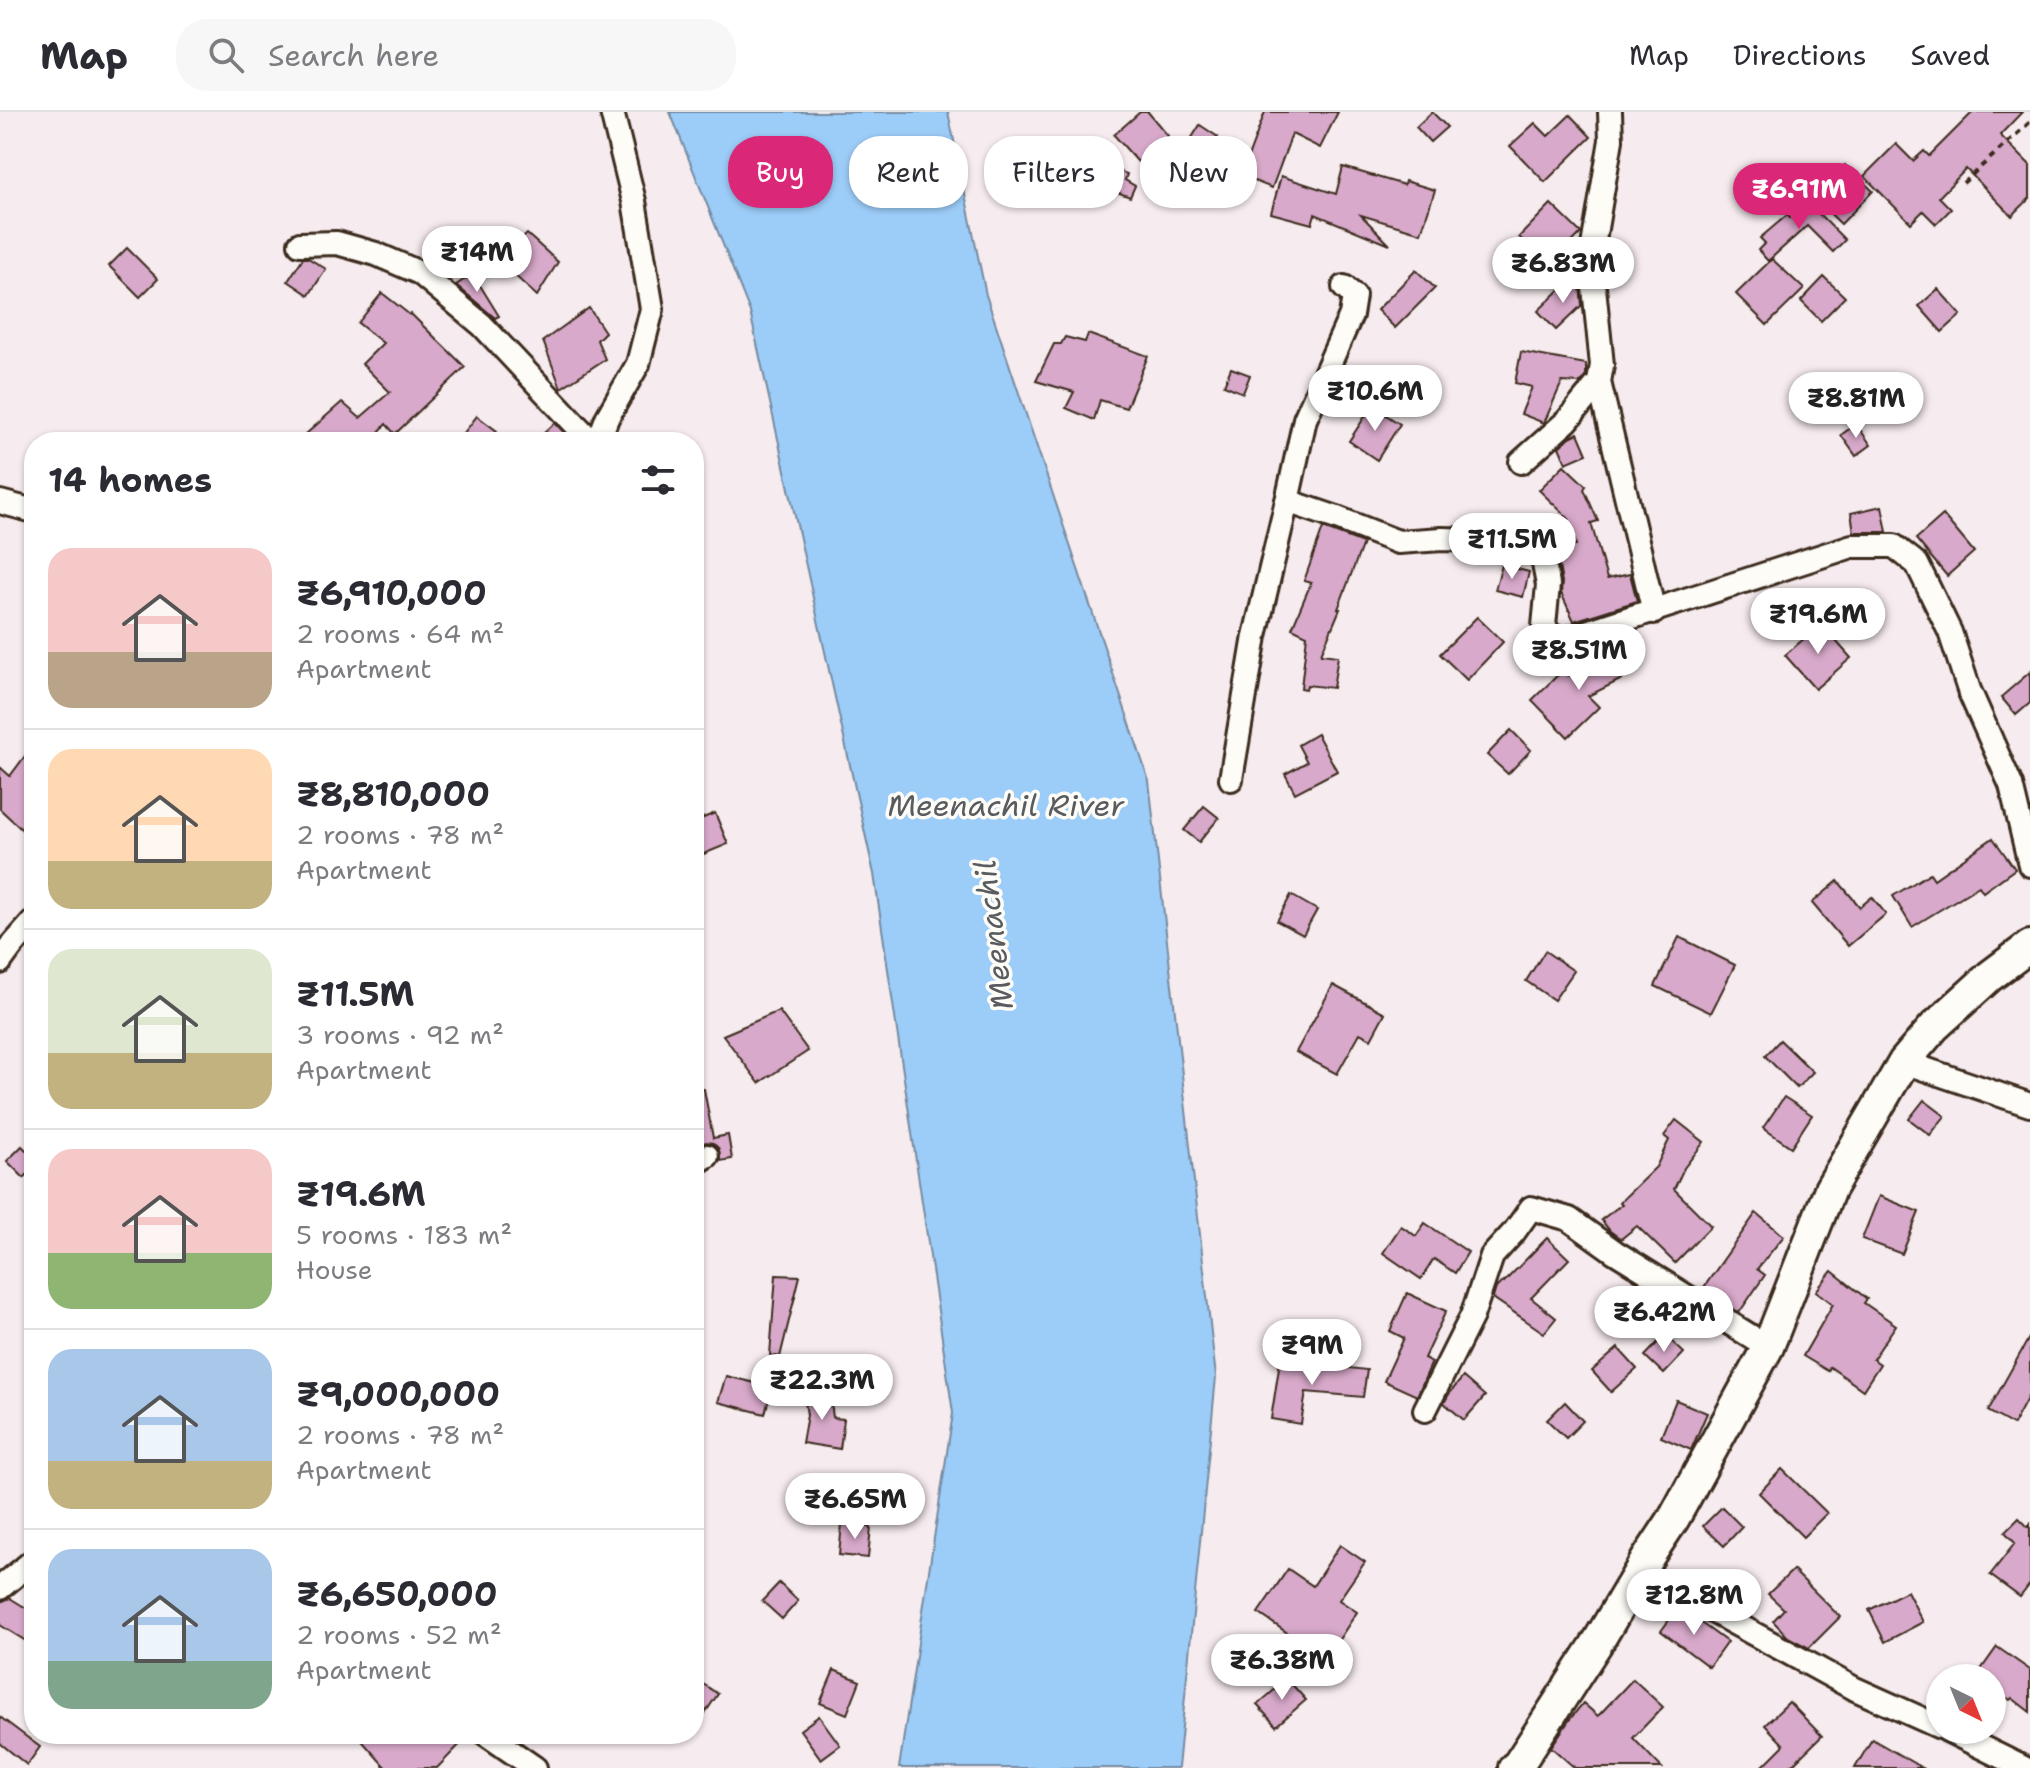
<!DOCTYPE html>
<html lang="en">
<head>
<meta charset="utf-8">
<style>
	:root { --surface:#fff; --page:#f7f7f7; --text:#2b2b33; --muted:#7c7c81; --line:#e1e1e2; --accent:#db2777 }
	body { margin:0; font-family:"Shantell Sans",sans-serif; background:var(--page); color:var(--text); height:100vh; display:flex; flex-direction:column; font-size:30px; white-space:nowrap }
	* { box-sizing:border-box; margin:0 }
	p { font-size:26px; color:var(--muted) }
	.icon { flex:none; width:44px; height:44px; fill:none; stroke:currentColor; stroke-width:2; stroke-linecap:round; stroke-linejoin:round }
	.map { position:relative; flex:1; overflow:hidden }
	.panel { position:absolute; left:24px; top:320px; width:680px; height:1312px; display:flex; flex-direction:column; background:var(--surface); border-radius:32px; box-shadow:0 2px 6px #0004 }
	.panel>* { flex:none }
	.banner { position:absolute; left:728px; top:24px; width:760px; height:72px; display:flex; gap:16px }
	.needle { width:52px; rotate:137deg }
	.fabs { position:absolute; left:1926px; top:1552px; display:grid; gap:16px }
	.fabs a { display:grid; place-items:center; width:80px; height:80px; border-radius:50%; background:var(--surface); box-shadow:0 2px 6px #0004; font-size:40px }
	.price { position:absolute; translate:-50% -68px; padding:0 18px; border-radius:28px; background:#fff; color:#222; font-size:26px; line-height:52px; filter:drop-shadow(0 2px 4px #0008) }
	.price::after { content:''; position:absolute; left:50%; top:48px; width:24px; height:18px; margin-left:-12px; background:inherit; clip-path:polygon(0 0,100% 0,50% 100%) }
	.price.on { background:var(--accent); color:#fff }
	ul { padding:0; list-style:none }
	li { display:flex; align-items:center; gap:24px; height:200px; padding:0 24px }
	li+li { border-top:2px solid var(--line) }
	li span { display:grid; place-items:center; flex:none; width:224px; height:160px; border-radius:24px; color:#555 }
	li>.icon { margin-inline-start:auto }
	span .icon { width:96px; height:96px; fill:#fffc; stroke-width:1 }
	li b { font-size:34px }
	h2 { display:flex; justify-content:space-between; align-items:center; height:96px; padding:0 24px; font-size:34px }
	.pill { padding:0 28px; border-radius:32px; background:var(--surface); box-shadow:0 2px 6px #0004; font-size:28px; line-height:72px }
	.pill.on { background:var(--accent); color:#fff }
	header { display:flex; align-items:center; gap:48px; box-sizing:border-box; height:112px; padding:0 40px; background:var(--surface); border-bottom:2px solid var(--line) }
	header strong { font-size:38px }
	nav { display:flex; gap:44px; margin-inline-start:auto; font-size:28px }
	.search { width:560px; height:72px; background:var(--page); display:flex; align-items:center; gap:20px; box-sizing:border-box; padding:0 28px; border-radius:32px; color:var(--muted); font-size:30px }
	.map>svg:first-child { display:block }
	.water { fill:#9cccf8; stroke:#758ba1; stroke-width:2 }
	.building { fill:#d8a9ca; stroke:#3b2a1e; stroke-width:2 }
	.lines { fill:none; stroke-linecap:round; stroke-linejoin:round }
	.street-casing { stroke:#3b2a1e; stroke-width:28 }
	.secondary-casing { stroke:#3b2a1e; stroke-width:36 }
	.path { stroke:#3b2a1e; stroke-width:4; stroke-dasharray:6 6; stroke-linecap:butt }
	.street { stroke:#fdfcf7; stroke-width:22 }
	.secondary { stroke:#fdfcf7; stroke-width:30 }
	.labels { text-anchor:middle; stroke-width:7; stroke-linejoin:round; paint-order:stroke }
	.water-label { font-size:30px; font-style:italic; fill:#585b5f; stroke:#fdfcf7 }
</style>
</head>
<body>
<header>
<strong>Map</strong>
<div class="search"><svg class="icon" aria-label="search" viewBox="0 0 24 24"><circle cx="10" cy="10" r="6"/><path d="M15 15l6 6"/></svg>Search here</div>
<nav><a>Map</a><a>Directions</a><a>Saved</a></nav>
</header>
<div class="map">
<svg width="2030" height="1656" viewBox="0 0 2030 1656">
	<rect width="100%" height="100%" fill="#f6ebee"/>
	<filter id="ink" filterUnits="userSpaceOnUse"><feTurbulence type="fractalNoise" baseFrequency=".0125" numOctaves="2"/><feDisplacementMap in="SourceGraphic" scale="16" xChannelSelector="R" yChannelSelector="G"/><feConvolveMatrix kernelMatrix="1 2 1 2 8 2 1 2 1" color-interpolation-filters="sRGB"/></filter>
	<g filter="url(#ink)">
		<!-- water -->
		<polygon class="water" points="670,0 948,0 986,183 1149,669 1216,1265 1178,1656 899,1656 953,1301 874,762 750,200"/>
		<!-- building -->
		<g class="building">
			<polygon points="1140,0 1148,0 1168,24 1138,50 1114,23"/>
			<polygon points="1265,0 1338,0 1320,36 1292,22 1272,76 1241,64"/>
			<polygon points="1432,0 1447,15 1430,30 1416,15"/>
			<polygon points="1973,0 2022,0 2000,23 2030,53 2030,86 2012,104 1966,57 1939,85 1951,97 1936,112 1923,99 1911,111 1864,64 1896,32 1913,49 1924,39 1929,44"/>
			<polygon points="1570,3 1591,25 1545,70 1510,34 1535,11 1548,24"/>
			<polygon points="1200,13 1218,25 1203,46 1186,35"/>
			<polygon points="1071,40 1109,60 1110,56 1127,62 1125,68 1135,74 1130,85 1093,71 1084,88 1054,72"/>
			<polygon points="1845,53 1873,79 1841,112 1814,86"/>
			<polygon points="1343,55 1404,73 1405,69 1435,78 1421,121 1361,103 1390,133 1315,102 1312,112 1271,101 1281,64 1336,82"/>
			<polygon points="1806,89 1845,128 1833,140 1807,114 1768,149 1758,138 1765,131 1760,126 1787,103 1790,106"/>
			<polygon points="1551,92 1581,121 1549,154 1519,125"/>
			<polygon points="527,122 558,150 537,184 499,149"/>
			<polygon points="127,136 158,167 140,185 109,154"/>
			<polygon points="303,146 308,146 326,157 309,183 288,169"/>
			<polygon points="1772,147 1804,177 1767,213 1736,182"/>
			<polygon points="1416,158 1435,176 1395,216 1377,198"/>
			<polygon points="473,162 499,204 495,206 456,173"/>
			<polygon points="1824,165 1845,185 1821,209 1801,189"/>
			<polygon points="1572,166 1580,174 1582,193 1556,218 1538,199"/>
			<polygon points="1938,177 1961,203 1942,220 1919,194"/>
			<polygon points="382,181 410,203 411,202 465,255 395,322 386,312 370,330 297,330 342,290 360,306 390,280 362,252 383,231 358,211"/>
			<polygon points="589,196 605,220 597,228 605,247 561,276 543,229"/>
			<polygon points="1088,222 1148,244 1126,296 1100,288 1094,308 1066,296 1074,280 1036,269 1054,232 1061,232 1065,225 1085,230"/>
			<polygon points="1521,240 1586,252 1586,264 1580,271 1562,270 1544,311 1521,302 1532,275 1515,271"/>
			<polygon points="1344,254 1380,279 1367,296 1334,275"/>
			<polygon points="1231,256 1250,263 1243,281 1224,273"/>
			<polygon points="1372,294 1400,312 1377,348 1349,329"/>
			<polygon points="477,304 497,319 489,330 457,330"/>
			<polygon points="555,311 573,330 534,330"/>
			<polygon points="1856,312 1871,333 1856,344 1841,323"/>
			<polygon points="1578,321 1587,342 1566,351 1559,335 1570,325"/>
			<polygon points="1564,353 1586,374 1584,377 1598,409 1591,411 1607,467 1630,462 1637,489 1574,509 1561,481 1562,470 1557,444 1554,440 1576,433 1569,407 1539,378"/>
			<polygon points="1882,394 1887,420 1854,420 1851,401"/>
			<polygon points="1943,403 1974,440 1947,464 1916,427"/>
			<polygon points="1323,416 1363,431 1338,497 1340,497 1321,542 1338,544 1333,576 1307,573 1306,577 1301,576 1307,523 1292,516 1311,471 1304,469"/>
			<polygon points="1502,453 1529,460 1523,485 1495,478"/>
			<polygon points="1477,505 1503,530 1467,568 1440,542"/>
			<polygon points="1821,512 1851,546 1815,577 1785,543"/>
			<polygon points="1617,538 1630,563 1588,584 1599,595 1568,625 1532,588 1563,558 1568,564"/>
			<polygon points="2030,560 2030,591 2016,603 2001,585"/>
			<polygon points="1511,618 1531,638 1508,662 1487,643"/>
			<polygon points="1317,622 1337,659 1295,681 1285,662 1307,650 1298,633"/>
			<polygon points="34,632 34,729 0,697 0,655 10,664"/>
			<polygon points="1204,694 1219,706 1199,730 1184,718"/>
			<polygon points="715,701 728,732 694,746 694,710"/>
			<polygon points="1993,726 2015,757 1983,780 1979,774 1912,815 1893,784 1930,761 1934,767"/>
			<polygon points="1838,769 1860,795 1872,785 1886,802 1848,834 1812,791"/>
			<polygon points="1291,783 1317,798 1303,823 1277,809"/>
			<polygon points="1679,825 1735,853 1711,901 1655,874"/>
			<polygon points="1545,839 1574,859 1554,888 1526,869"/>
			<polygon points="1333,873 1385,901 1371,927 1360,921 1337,962 1296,940"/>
			<polygon points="779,899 808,939 759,971 723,923"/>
			<polygon points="1780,928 1813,960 1797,976 1765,944"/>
			<polygon points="704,977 713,1026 728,1023 732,1047 720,1049 719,1037 713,1031 706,1030 694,1036 694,978"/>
			<polygon points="1784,985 1812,1003 1791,1035 1763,1016"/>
			<polygon points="1924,988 1945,1004 1930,1023 1909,1007"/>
			<polygon points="1676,1008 1704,1030 1684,1056 1674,1077 1711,1114 1675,1151 1637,1114 1621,1127 1610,1119 1601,1108 1622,1092 1620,1090 1656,1055 1669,1028 1664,1024"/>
			<polygon points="22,1034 34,1046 34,1056 24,1066 7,1049"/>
			<polygon points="1879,1084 1919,1100 1902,1142 1862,1127"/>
			<polygon points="1756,1101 1784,1124 1757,1157 1765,1163 1739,1201 1702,1178"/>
			<polygon points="1425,1111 1468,1140 1455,1161 1434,1147 1421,1167 1383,1141 1401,1114 1416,1124"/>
			<polygon points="1547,1126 1569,1147 1531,1186 1556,1206 1544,1221 1493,1186 1496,1176 1503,1169 1504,1170"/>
			<polygon points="1832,1159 1867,1187 1864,1191 1896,1213 1873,1247 1880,1252 1863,1278 1830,1255 1828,1259 1803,1244 1833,1192 1816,1179"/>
			<polygon points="776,1163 800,1164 780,1245 770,1243"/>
			<polygon points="1407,1181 1446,1199 1424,1246 1432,1250 1417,1284 1384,1269 1404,1226 1390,1219"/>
			<polygon points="1665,1223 1684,1241 1664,1262 1645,1244"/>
			<polygon points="2030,1224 2030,1281 2013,1313 1988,1299"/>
			<polygon points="1618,1236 1637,1257 1611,1280 1592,1259"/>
			<polygon points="1280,1249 1341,1258 1341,1255 1367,1258 1363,1285 1306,1280 1301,1312 1271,1307"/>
			<polygon points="726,1264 772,1275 765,1302 718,1290"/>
			<polygon points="1463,1265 1485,1284 1464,1308 1444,1291 1449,1282"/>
			<polygon points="830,1280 833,1306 844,1307 840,1337 802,1331 807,1303 804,1283"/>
			<polygon points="1676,1288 1707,1301 1691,1338 1661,1325"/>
			<polygon points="1565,1290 1583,1309 1566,1326 1547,1308"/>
			<polygon points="1782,1357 1827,1401 1803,1425 1759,1381"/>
			<polygon points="1722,1395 1742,1415 1724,1434 1703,1414"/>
			<polygon points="2019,1406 2028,1415 2030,1412 2030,1472 2020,1485 1990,1463 2015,1431 2005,1420"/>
			<polygon points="842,1412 871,1415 868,1446 839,1443"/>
			<polygon points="1340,1433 1365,1450 1339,1488 1357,1500 1326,1547 1258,1501 1288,1457 1313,1474"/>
			<polygon points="1793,1458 1840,1505 1809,1536 1788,1525 1773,1509 1784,1497 1768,1482"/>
			<polygon points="779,1471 798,1489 782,1507 762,1489"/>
			<polygon points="1907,1479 1923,1510 1885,1530 1869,1498"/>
			<polygon points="10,1486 34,1501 34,1534 0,1513 0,1490"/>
			<polygon points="1678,1496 1690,1503 1727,1530 1709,1555 1661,1519"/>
			<polygon points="1997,1535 2030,1558 2030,1600 2012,1586 2010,1588 1992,1575 1992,1566 1975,1566"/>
			<polygon points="834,1558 860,1569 847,1602 820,1591"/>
			<polygon points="694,1566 718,1582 694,1617"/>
			<polygon points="1287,1567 1306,1588 1276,1614 1257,1593"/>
			<polygon points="1633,1567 1663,1595 1633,1626 1662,1656 1575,1656 1551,1635 1570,1607 1583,1591 1598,1604"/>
			<polygon points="1789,1590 1822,1624 1789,1656 1761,1656 1784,1633 1765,1613"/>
			<polygon points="819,1604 840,1633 821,1647 800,1618"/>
			<polygon points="0,1605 40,1635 27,1653 0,1631"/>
			<polygon points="356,1622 470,1622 437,1656 386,1656"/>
			<polygon points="1872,1627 1922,1656 1855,1656"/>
		</g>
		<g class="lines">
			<defs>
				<g id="street">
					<polyline points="300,132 337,131 376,142 420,161 482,213 592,330"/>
					<polyline points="1599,270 1654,500"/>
					<polyline points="598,330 607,306 638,252 652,197 634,89 612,0"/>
					<polyline points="1521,350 1567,309 1599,270 1602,253 1593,166 1593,134 1611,28 1610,0"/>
					<polyline points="1287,389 1305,307 1351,203 1354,184 1344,175"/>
					<polyline points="0,390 34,399"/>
					<polyline points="1231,667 1255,524 1287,389 1337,406 1398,430 1442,427 1520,429 1543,447 1548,473 1544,514 1552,525 1565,527 1852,434 1894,434 1917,452 1950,520 1969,578 2011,673 2030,753"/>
					<polyline points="0,850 11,835 34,809"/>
					<polyline points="1904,950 2030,993"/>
					<polyline points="694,1052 707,1044"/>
					<polyline points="1425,1298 1472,1204 1492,1144 1514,1120 1531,1096 1569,1107 1615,1140 1768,1235"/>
					<polyline points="1639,1459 1853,1576 1940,1615"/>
					<polyline points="0,1476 34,1448"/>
					<polyline points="1947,1618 2024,1656"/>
					<polyline points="486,1622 535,1656"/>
				</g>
				<polyline id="secondary" points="1514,1656 1518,1653 1599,1528 1647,1447 1674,1406 1768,1235 1830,1077 1904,950 1934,915 1990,864 2030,834"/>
			</defs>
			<!-- street casing -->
			<use href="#street" class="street-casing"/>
			<!-- secondary casing -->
			<use href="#secondary" class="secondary-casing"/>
			<!-- path -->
			<polyline class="path" points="1963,71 2030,10"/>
			<!-- street -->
			<use href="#street" class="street"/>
			<!-- secondary -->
			<use href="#secondary" class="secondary"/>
		</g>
	</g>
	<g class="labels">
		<!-- water labels -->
		<g class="water-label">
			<text x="1006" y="704">Meenachil River</text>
			<text transform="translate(994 823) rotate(-97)" y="10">Meenachil</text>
		</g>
	</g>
</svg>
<div class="fabs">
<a><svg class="needle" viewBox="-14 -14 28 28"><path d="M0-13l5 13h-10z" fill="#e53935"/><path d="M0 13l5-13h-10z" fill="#7c7c81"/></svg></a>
</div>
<b class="price on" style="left:1799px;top:119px">₹6.91M</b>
<b class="price" style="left:477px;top:182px">₹14M</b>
<b class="price" style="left:1563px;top:193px">₹6.83M</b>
<b class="price" style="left:1375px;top:321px">₹10.6M</b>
<b class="price" style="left:1856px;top:328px">₹8.81M</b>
<b class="price" style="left:1512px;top:469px">₹11.5M</b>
<b class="price" style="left:1818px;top:544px">₹19.6M</b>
<b class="price" style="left:1579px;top:580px">₹8.51M</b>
<b class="price" style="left:1664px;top:1242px">₹6.42M</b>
<b class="price" style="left:1312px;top:1275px">₹9M</b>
<b class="price" style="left:822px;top:1310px">₹22.3M</b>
<b class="price" style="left:855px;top:1429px">₹6.65M</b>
<b class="price" style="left:1694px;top:1525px">₹12.8M</b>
<b class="price" style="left:1282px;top:1590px">₹6.38M</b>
<div class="banner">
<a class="pill on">Buy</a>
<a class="pill">Rent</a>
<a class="pill">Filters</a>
<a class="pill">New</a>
</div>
<section class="panel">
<h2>14 homes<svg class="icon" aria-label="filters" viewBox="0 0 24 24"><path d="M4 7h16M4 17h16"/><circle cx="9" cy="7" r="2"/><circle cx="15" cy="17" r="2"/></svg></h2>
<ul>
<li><span style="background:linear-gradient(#f6c9c9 65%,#b9a48a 0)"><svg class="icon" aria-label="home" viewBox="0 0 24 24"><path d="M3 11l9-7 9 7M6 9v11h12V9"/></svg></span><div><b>₹6,910,000</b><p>2 rooms · 64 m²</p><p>Apartment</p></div></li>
<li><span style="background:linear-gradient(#ffd9b3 70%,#c2b280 0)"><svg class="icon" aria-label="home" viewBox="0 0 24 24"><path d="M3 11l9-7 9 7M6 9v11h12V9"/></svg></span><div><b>₹8,810,000</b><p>2 rooms · 78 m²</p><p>Apartment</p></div></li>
<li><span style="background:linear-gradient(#dfe7d0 65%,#c2b280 0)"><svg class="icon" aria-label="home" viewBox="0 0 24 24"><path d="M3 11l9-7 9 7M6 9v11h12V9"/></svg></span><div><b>₹11.5M</b><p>3 rooms · 92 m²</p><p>Apartment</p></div></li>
<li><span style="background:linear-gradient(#f6c9c9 65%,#8fb573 0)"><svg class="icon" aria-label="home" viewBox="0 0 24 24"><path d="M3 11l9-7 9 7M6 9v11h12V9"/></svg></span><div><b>₹19.6M</b><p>5 rooms · 183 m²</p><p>House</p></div></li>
<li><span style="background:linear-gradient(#a9c7e8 70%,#c2b280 0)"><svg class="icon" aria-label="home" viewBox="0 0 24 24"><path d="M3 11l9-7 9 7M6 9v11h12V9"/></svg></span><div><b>₹9,000,000</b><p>2 rooms · 78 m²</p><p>Apartment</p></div></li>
<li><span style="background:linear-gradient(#a9c7e8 70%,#7fa58c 0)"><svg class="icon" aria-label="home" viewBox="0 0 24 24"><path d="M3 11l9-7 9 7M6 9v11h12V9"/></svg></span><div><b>₹6,650,000</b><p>2 rooms · 52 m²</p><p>Apartment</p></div></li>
</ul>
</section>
</div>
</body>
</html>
